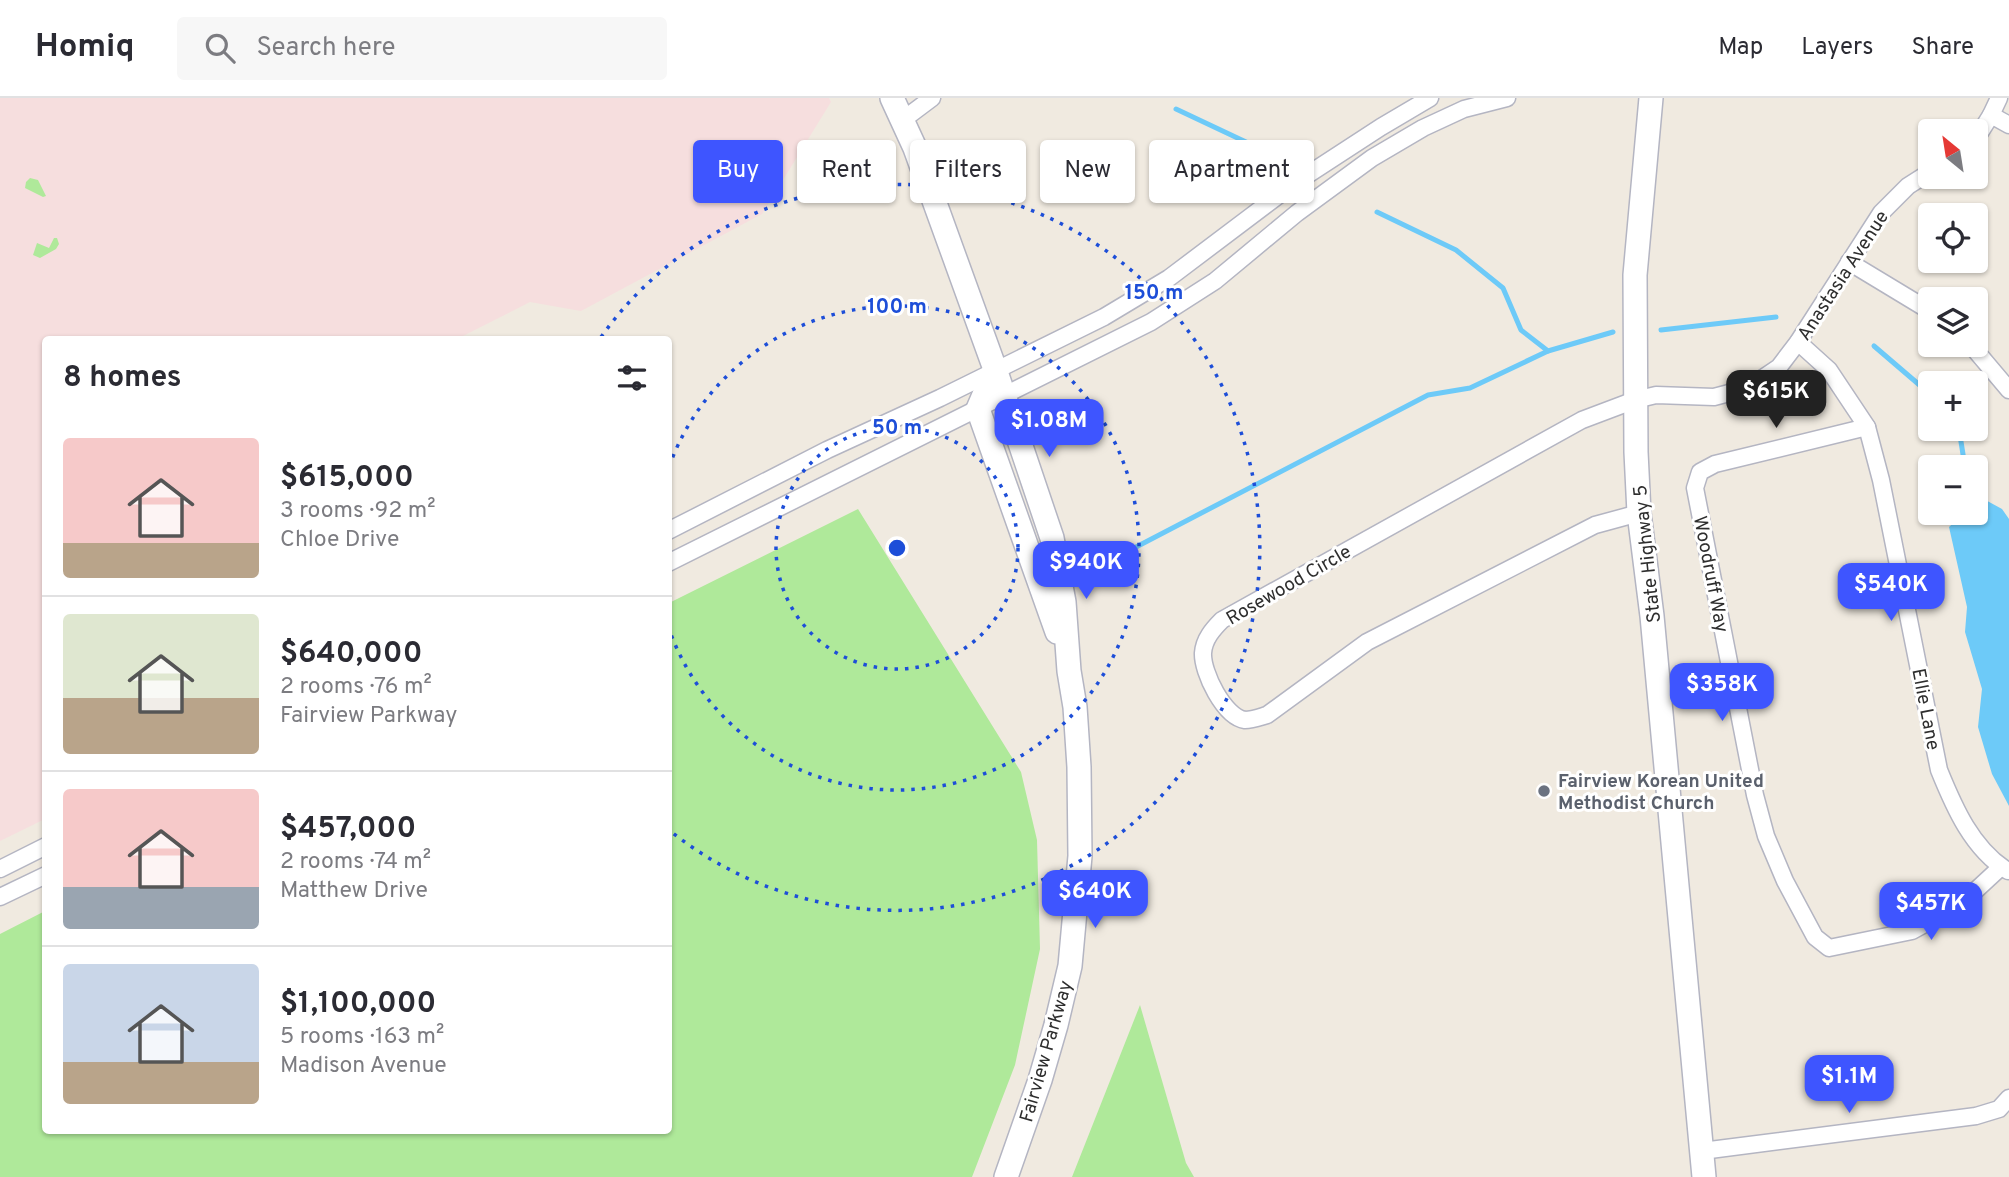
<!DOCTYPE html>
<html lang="en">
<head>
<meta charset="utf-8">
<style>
	:root { --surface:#fff; --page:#f7f7f7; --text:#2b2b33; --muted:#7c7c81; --line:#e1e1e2; --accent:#3e55ff }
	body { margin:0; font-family:Overpass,sans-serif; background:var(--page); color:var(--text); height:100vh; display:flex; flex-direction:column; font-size:26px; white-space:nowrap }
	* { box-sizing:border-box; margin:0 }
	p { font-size:23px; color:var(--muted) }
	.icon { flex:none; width:38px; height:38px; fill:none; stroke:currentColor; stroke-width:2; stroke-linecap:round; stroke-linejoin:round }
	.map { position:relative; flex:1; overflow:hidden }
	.panel { position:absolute; left:42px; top:238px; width:630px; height:798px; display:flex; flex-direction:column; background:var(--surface); border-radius:7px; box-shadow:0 2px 5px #0004 }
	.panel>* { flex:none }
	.guide { position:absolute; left:693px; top:42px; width:665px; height:63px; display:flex; gap:14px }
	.needle { width:46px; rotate:330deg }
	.fabs { position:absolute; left:1918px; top:21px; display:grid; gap:14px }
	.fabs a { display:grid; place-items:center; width:70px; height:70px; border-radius:7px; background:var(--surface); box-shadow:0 2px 5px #0004; font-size:35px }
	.price { position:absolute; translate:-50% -60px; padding:0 16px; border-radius:14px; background:var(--accent); color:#fff; font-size:23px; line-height:46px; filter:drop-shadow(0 2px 4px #0008) }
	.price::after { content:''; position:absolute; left:50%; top:42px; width:21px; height:16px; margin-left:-10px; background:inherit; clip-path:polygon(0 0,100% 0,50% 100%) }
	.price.on { background:#222; color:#fff }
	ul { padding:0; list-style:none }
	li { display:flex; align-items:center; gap:21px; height:175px; padding:0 21px }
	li+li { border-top:2px solid var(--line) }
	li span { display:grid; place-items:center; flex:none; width:196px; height:140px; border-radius:7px; color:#555 }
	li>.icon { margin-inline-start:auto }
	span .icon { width:84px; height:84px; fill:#fffc; stroke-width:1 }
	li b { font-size:30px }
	h2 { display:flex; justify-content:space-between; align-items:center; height:84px; padding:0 21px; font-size:30px }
	.pill { padding:0 24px; border-radius:7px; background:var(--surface); box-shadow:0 2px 5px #0004; font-size:24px; line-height:63px }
	.pill.on { background:var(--accent); color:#fff }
	header { display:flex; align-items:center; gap:42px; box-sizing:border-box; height:98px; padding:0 35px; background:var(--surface); border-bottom:2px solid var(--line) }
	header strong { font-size:33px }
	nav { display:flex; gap:38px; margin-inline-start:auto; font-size:24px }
	.search { width:490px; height:63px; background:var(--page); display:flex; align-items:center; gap:18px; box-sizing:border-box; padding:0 24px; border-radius:7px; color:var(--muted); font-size:26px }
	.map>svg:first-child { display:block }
	.medical { fill:#f6dede }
	.green { fill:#afe99a }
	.water { fill:#6dcaf8 }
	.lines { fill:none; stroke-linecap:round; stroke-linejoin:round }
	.stream { stroke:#6dcaf8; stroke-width:5 }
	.street-casing { stroke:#b4b5c2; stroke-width:19 }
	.secondary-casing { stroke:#b4b5c2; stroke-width:26 }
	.street { stroke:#fff; stroke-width:16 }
	.secondary { stroke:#fff; stroke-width:23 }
	.ring { fill:none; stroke:#1d4ed8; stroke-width:3.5; stroke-dasharray:3.5 7 }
	.worship-dot { fill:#6b7280; stroke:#fff; stroke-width:2.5 }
	.labels { text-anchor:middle; stroke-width:6; stroke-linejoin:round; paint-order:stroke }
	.street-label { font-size:19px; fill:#2e2e2e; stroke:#fff }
	.worship-label { font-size:19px; font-weight:bold; fill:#5b616d; stroke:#fff; text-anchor:start }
	.centre { fill:#1d4ed8; stroke:#fff; stroke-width:3.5 }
	.ring-label { font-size:21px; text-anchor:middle; font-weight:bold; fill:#1d4ed8; stroke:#fff; stroke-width:6; stroke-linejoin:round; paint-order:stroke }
</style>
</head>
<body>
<header>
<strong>Homiq</strong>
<div class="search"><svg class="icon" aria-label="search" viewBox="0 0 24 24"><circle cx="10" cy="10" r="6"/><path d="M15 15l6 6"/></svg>Search here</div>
<nav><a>Map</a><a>Layers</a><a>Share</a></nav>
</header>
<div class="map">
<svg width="2009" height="1079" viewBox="0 0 2009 1079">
	<rect width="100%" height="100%" fill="#f0eae0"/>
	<!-- medical -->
	<polygon class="medical" points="0,0 829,0 831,4 762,116 581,213 530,204 457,241 46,242 45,721 0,743"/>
	<!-- green -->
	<g class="green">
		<polygon points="30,80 38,82 46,98 43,99 25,90 26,84"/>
		<polygon points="54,140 57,140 59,146 56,151 40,160 33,157 37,145 49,150"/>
		<polygon points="858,411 1021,674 1037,742 1040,851 1015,967 972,1079 0,1079 0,836 45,813 46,1032 668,1032 669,505"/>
		<polygon points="1140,907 1186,1065 1194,1079 1072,1079"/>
	</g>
	<!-- water -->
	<polygon class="water" points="1980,399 2002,411 2009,421 2009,708 1992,676 1978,629 1982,591 1965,534 1967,509 1949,429 1964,415 1976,415 1976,404"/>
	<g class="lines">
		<!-- stream -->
		<g class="stream">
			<polyline points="1176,11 1280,60"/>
			<polyline points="1377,114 1456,152 1503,190 1521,232 1548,253 1613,234"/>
			<polyline points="1661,232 1776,219"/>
			<polyline points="1874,248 1930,296"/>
			<polyline points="1959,331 1965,369"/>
			<polyline points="1976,388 1980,392 1980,399"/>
			<polyline points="1113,461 1428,297 1470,290 1548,253"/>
		</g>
		<defs>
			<g id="street">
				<polyline points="1991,17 2009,27"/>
				<polyline points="904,21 932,0"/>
				<polyline points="1976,41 1991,17 1999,0"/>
				<polyline points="1849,164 1930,213"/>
				<path d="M 1798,244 L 1829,272 L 1867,329 L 1881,382 L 1939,672 C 1954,709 1972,751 2008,773"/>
				<polyline points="1971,247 2009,292"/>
				<polyline points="1867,329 1715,366 1700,374 1695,390 1755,697 1766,738 1785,783 1815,839 1829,850 1912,833 1961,806 2001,769"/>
				<path d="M 1639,415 L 1595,427 L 1367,544 L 1267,617 C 1260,619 1252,622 1245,622 C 1224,619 1202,574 1203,555 C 1204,541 1213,531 1222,522 L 1582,322 L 1635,302 L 1656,297 L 1714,299 L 1748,290 L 1763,280 L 1779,269 L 1798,244 L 1881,115 L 1908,88 L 1930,74"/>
				<polyline points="668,433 827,352 940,300 1104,219 1169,180 1295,85 1381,29 1430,0"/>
				<polyline points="668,465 1151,224 1215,183 1297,115 1372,60 1423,30 1464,11 1507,0"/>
				<polyline points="0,771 46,748"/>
				<polyline points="0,799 46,777"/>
				<polyline points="1702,1053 1976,1018 1999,1011 2009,1000"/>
			</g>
			<g id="secondary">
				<polyline points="892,0 915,50 995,271 1052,440 1064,504 1069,573 1075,609 1079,669 1080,758 1070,868 1056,927 1040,982 1006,1079"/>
				<polyline points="1651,0 1635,177 1636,354 1639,415 1652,518 1704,1079"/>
				<polyline points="995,271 978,311 1057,534"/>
			</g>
		</defs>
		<!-- street casing -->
		<use href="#street" class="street-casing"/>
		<!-- secondary casing -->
		<use href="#secondary" class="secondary-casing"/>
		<!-- street -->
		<use href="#street" class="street"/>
		<!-- secondary -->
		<use href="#secondary" class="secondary"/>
	</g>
	<!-- distance rings -->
	<g class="ring">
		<circle cx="897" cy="450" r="121"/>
		<path d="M669 369A242 242 0 1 1 669 531"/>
		<path d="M601 239A363 363 0 1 1 669 732"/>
	</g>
	<!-- markers -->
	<circle class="worship-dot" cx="1544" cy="693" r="7"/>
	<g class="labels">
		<!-- street labels -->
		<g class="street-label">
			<text transform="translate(1842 177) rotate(-57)" y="7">Anastasia Avenue</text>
			<text transform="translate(1646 456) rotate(-96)" y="7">State Highway 5</text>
			<text transform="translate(1712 476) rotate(79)" y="7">Woodruff Way</text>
			<text transform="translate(1288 486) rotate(-30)" y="7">Rosewood Circle</text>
			<text transform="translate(1927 611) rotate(79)" y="7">Ellie Lane</text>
			<text transform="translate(1045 953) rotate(-74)" y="7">Fairview Parkway</text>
		</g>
		<!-- worship labels -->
		<g class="worship-label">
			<text x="1558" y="689">Fairview Korean United<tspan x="1558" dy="22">Methodist Church</tspan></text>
		</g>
	</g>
	<circle cx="897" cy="450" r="10" class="centre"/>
	<g class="ring-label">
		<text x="1154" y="201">150 m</text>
		<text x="897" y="215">100 m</text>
		<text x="897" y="336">50 m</text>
	</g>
</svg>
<div class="fabs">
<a><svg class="needle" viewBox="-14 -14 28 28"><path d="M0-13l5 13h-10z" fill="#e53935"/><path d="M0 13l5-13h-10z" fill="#7c7c81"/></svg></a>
<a><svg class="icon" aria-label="locate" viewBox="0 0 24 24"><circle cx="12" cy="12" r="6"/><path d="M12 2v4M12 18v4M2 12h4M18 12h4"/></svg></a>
<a><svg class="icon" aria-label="layers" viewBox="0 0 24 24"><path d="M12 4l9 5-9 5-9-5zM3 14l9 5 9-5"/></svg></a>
<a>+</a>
<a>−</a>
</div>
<b class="price on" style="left:1776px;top:332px">$615K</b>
<b class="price" style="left:1049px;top:361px">$1.08M</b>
<b class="price" style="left:1086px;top:503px">$940K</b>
<b class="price" style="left:1891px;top:525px">$540K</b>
<b class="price" style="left:1722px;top:625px">$358K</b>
<b class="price" style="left:1095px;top:832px">$640K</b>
<b class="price" style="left:1931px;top:844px">$457K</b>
<b class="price" style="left:1849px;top:1017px">$1.1M</b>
<div class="guide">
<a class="pill on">Buy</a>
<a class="pill">Rent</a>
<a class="pill">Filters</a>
<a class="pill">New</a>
<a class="pill">Apartment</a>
</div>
<section class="panel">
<h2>8 homes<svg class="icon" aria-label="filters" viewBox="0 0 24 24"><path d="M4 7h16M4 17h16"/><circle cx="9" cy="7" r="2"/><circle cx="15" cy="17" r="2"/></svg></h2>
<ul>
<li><span style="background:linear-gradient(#f6c9c9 75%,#b9a48a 0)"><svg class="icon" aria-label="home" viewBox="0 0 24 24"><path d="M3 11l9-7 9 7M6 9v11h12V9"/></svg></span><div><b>$615,000</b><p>3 rooms · 92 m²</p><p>Chloe Drive</p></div></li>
<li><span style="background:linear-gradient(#dfe7d0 60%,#b9a48a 0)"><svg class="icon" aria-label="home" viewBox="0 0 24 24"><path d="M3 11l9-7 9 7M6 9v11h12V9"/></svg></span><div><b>$640,000</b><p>2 rooms · 76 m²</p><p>Fairview Parkway</p></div></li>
<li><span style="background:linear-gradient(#f6c9c9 70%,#9aa5b1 0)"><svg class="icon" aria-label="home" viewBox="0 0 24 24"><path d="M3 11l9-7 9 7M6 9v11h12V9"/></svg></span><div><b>$457,000</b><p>2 rooms · 74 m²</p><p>Matthew Drive</p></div></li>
<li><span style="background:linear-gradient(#c9d6e8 70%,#b9a48a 0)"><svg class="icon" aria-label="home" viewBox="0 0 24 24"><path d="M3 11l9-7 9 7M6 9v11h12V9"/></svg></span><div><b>$1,100,000</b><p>5 rooms · 163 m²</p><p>Madison Avenue</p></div></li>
</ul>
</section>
</div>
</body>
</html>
